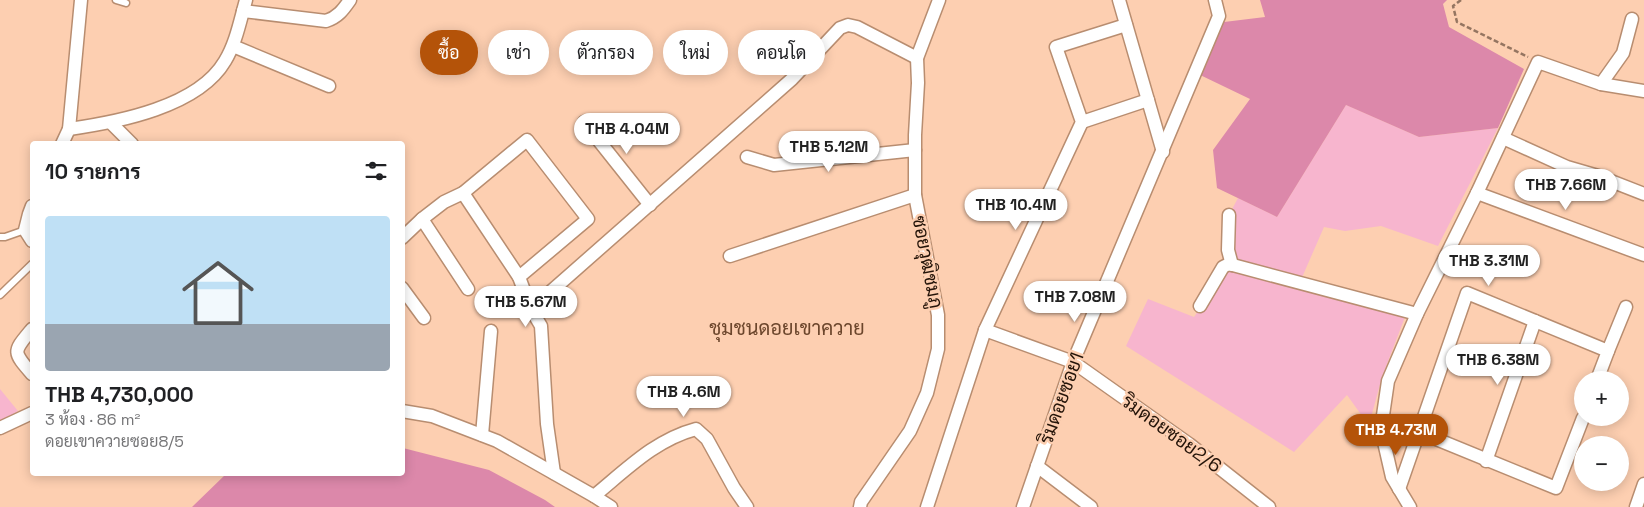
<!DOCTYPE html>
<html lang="th">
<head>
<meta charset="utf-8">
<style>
	:root { --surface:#fff; --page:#f2f2f2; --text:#202124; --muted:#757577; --accent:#b45309 }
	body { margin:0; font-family:"Space Grotesk",Sarabun,sans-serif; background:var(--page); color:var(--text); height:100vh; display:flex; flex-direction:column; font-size:19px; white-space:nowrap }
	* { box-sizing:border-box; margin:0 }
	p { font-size:16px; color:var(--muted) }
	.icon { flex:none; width:28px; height:28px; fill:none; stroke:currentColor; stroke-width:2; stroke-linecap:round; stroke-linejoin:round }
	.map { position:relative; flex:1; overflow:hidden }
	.sheet { position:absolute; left:30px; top:141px; width:375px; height:335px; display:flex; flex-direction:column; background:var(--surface); border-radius:5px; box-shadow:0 2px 12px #0003 }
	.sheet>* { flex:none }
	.hud { position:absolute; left:420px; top:30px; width:475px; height:45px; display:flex; gap:10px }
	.buttons { position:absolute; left:1574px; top:371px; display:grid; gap:10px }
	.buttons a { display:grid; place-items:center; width:55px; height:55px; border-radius:50%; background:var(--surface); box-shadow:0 2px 12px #0003; font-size:25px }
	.price { position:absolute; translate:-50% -42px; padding:0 11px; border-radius:18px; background:#fff; color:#222; font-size:16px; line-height:32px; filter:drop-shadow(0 1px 2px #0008) }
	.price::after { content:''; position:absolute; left:50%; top:30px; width:15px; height:11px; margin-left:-8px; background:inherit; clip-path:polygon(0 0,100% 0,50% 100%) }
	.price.active { background:var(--accent); color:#fff }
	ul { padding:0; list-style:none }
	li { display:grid; align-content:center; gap:10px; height:265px; padding:0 15px }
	li span { display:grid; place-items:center; height:155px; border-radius:5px; color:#555 }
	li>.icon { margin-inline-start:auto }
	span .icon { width:90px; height:90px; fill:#fffc; stroke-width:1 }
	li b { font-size:21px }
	h2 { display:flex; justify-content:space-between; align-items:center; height:60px; padding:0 15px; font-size:21px }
	.tag { padding:0 18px; border-radius:22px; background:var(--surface); box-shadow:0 2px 12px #0003; font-size:18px; line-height:45px }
	.tag.active { background:var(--accent); color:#fff }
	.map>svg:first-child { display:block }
	.green { fill:#f7b5ce }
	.forest { fill:#dc88aa }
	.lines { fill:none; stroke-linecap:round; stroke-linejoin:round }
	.lane-casing { stroke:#b88d70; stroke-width:9 }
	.street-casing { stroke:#b88d70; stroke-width:15 }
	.path { stroke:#957561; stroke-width:2.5; stroke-dasharray:5 2.5; stroke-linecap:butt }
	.lane { stroke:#fff; stroke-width:6 }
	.street { stroke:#fff; stroke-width:12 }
	.labels { text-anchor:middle; stroke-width:5; stroke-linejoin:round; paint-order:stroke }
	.street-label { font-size:19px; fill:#241409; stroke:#fdcfb1 }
	.neighbourhood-label { font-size:20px; fill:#6c462c; stroke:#fdcfb1 }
</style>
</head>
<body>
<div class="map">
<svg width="1644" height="507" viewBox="0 0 1644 507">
	<rect width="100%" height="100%" fill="#fdcfb1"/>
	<!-- green -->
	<g class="green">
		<polygon points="1346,105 1419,137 1498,128 1438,246 1381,226 1345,231 1324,227 1300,282 1232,265 1229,215 1238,198 1277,217"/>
		<polygon points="1226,270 1405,317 1382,377 1370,421 1365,420 1347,395 1294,452 1126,346 1148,299 1194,317"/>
		<polygon points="0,389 18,411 0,423"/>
	</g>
	<!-- forest -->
	<g class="forest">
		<polygon points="1260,0 1447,0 1443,4 1449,27 1524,69 1498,128 1419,137 1346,105 1277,217 1217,188 1213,150 1250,99 1196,73 1216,23 1265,17"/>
		<polygon points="403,448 489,470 545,500 555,507 192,507 226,474 402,474"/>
	</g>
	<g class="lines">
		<defs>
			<g id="lane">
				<polyline points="116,0 126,3"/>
				<polyline points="0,237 5,237 25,230"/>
				<polyline points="0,295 32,264"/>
			</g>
			<g id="street">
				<polyline points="1119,0 1163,152"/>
				<path d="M 243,11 L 326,21 C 338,17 343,10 350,0"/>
				<polyline points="233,46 329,86"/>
				<polyline points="1601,84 1623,53 1632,19"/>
				<polyline points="584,122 650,205"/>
				<polyline points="1082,122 1148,100"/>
				<polyline points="111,123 132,144"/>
				<path d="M 69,129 C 118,122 198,107 225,61 C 236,43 240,21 246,0"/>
				<polyline points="1503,138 1567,167 1598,176 1644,194"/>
				<polyline points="62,144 69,129 81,0"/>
				<polyline points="747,157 774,165 915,150"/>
				<polyline points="463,193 519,277 531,309 541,326 547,424 554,473"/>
				<polyline points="1477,193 1644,255"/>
				<polyline points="32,206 29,214 25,230 32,241"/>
				<polyline points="1229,215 1228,250 1232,265"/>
				<polyline points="422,219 468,289"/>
				<polyline points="402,238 422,219 444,202 463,193 527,140 588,219 519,277"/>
				<polyline points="730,256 915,195"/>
				<polyline points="402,288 424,318"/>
				<polyline points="1200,306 1223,267 1229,264 1417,314"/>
				<polyline points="531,309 792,79 840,28 848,25 857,27 917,58"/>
				<path d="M 32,329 C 13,352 12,351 32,374"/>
				<polyline points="985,330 1073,362 1189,444 1269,507"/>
				<polyline points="1608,351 1626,307"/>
				<polyline points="402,411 432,416 497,441 594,496 611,507"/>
				<polyline points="0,428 32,413"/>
				<polyline points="1419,432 1556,488 1583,418"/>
				<polyline points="482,435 491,331"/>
				<polyline points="1486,461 1535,321"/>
				<polyline points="1037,466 1091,507"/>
				<polyline points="1399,489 1467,293 1608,351 1597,380"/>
				<path d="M 594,496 C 627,469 655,440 696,429 L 707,439 L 734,488 L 747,507"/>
				<polyline points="860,507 861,502 910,431 927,393 938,349 938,315 915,195 915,135 918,83 917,58 939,0"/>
				<polyline points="927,507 985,330 1082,122 1056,47 1126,25"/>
				<polyline points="1023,507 1073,362 1219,16 1215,0"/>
				<polyline points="1410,507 1392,477 1381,429 1388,381 1417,314 1477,193 1538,62 1601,84 1644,91"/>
				<polyline points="1636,507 1644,484"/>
			</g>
		</defs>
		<!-- lane casing -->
		<use href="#lane" class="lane-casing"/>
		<!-- street casing -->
		<use href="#street" class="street-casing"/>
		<!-- path -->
		<polyline class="path" points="1461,0 1453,6 1457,22 1528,57"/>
		<!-- lane -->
		<use href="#lane" class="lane"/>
		<!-- street -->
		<use href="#street" class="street"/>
	</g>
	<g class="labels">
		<!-- street labels -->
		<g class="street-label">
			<text transform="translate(928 262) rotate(79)" y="7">ซอยวุฒิชมภู</text>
			<text transform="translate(1061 398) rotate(-70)" y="7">ริมดอยซอย1</text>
			<text transform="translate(1172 433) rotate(36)" y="7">ริมดอยซอย2/6</text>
		</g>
		<!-- neighbourhood labels -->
		<g class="neighbourhood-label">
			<text x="787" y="335">ชุมชนดอยเขาควาย</text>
		</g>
	</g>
</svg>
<div class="buttons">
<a>+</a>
<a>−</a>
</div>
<b class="price" style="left:627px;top:155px">THB 4.04M</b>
<b class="price" style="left:829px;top:173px">THB 5.12M</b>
<b class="price" style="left:1566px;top:211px">THB 7.66M</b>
<b class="price" style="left:1016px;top:231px">THB 10.4M</b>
<b class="price" style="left:1489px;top:287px">THB 3.31M</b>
<b class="price" style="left:1075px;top:323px">THB 7.08M</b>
<b class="price" style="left:526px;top:328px">THB 5.67M</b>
<b class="price" style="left:1498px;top:386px">THB 6.38M</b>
<b class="price" style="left:684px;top:418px">THB 4.6M</b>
<b class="price active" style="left:1396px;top:456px">THB 4.73M</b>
<div class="hud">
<a class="tag active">ซื้อ</a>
<a class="tag">เช่า</a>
<a class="tag">ตัวกรอง</a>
<a class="tag">ใหม่</a>
<a class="tag">คอนโด</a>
</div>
<section class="sheet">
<h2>10 รายการ<svg class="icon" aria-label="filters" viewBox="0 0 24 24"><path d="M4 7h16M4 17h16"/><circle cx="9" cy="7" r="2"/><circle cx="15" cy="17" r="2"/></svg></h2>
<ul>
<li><span style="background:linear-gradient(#bfe0f5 70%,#9aa5b1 0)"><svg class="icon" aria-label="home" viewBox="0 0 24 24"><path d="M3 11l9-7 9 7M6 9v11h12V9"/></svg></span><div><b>THB 4,730,000</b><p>3 ห้อง · 86 m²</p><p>ดอยเขาควายซอย8/5</p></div></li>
</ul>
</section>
</div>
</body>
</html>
